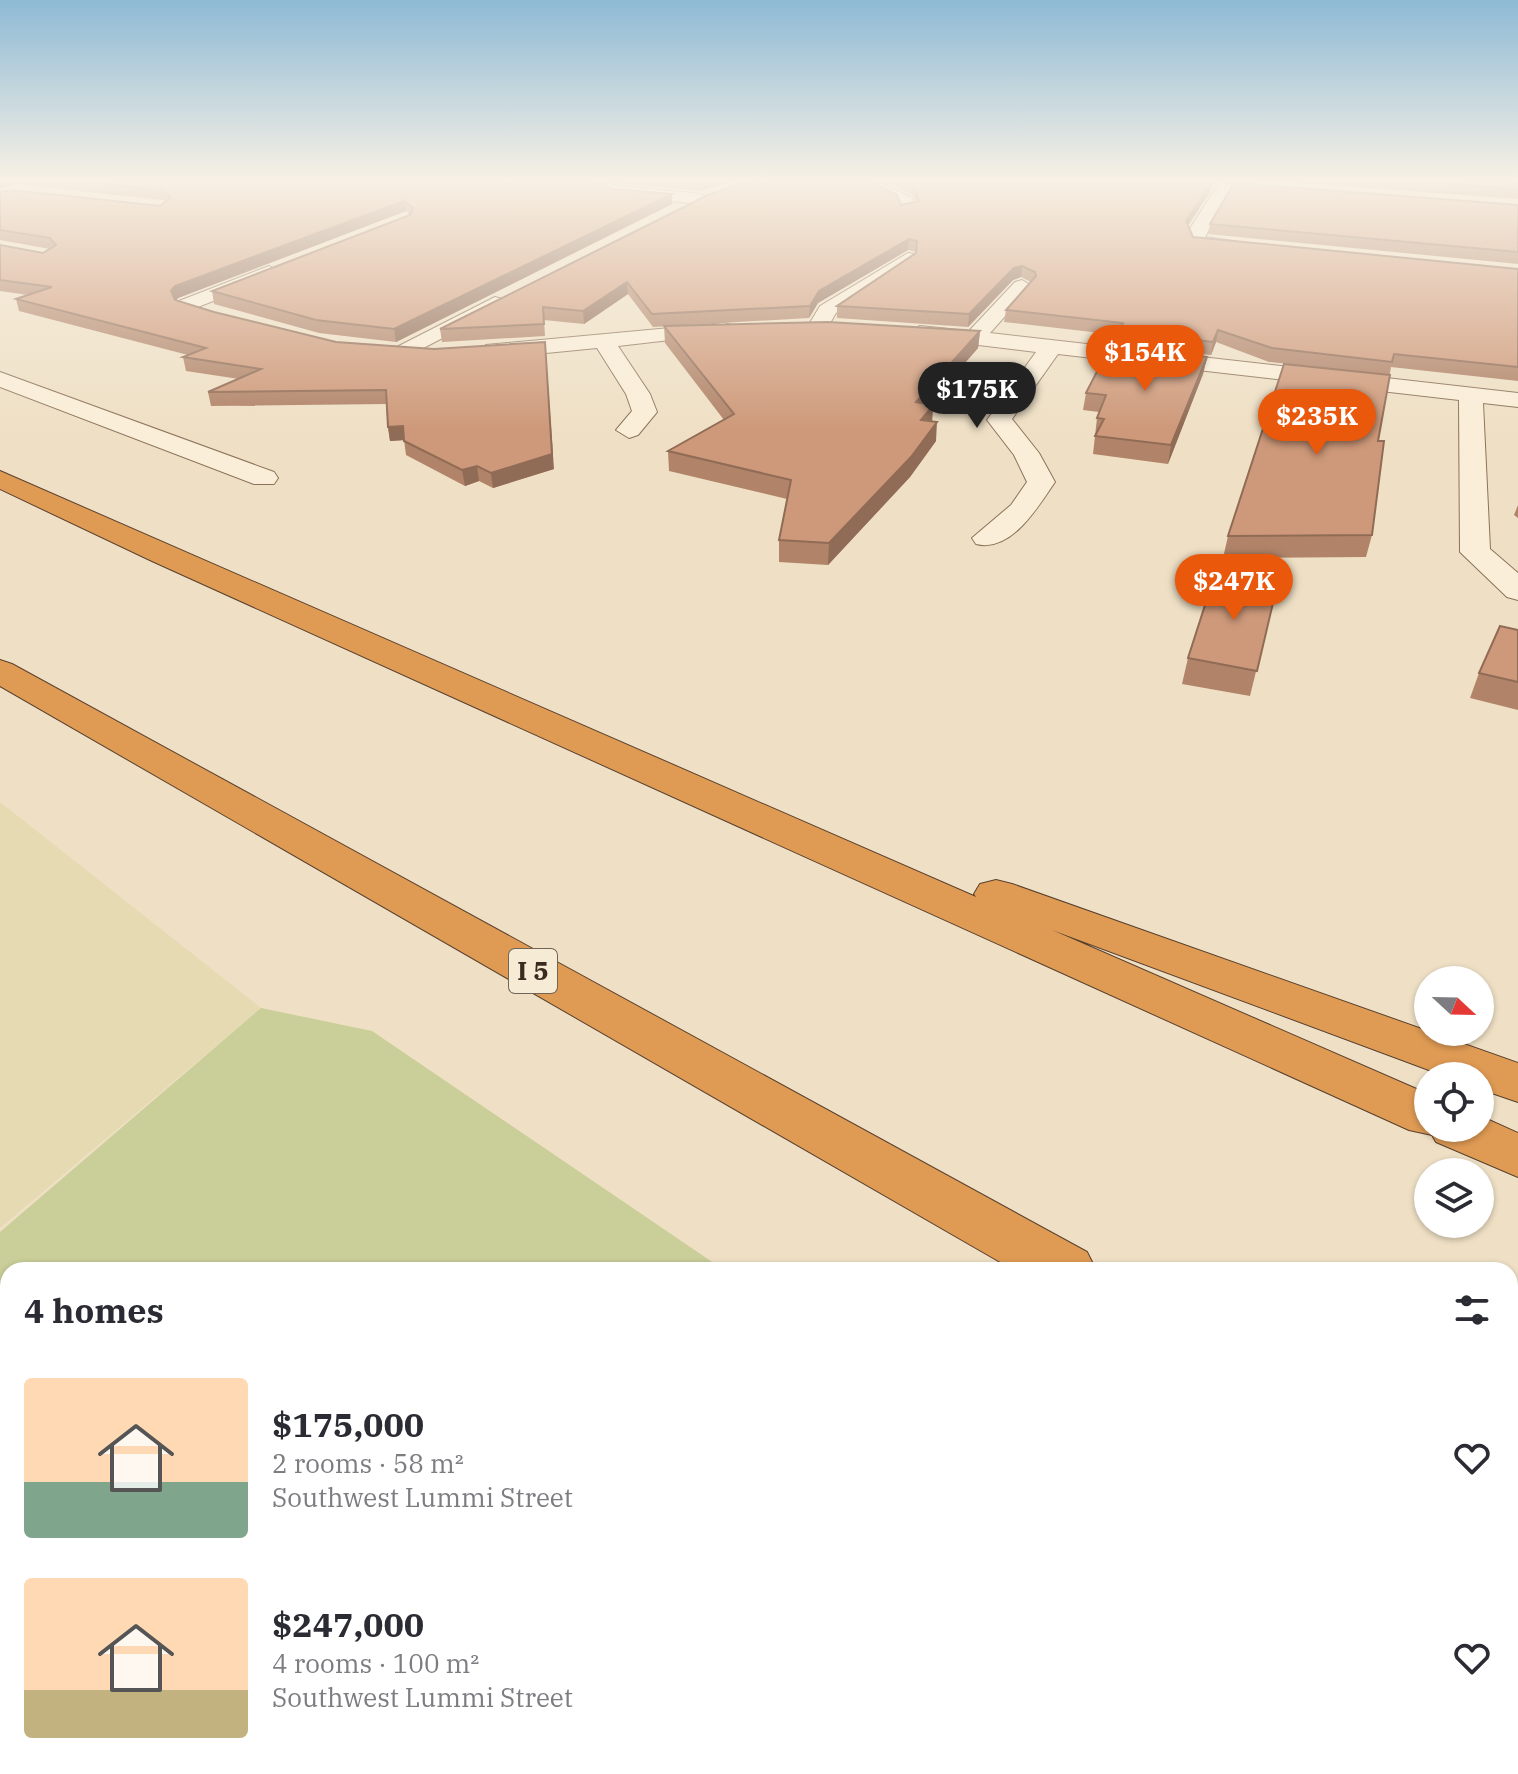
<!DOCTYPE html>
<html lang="en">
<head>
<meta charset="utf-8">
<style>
	:root { --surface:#fff; --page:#f7f7f7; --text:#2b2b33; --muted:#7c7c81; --accent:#ea580c }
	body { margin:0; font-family:"IBM Plex Serif",serif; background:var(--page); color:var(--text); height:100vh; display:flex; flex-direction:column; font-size:30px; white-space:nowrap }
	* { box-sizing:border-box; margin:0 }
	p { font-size:26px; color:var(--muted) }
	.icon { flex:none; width:44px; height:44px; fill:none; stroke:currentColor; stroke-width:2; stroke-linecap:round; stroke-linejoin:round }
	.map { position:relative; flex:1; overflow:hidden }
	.panel { position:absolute; left:0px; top:1262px; width:1518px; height:512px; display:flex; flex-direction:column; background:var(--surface); border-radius:24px 24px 0 0; box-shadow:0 2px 6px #0004 }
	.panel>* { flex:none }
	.needle { width:52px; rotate:112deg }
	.controls { position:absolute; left:1414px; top:966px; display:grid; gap:16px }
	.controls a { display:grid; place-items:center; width:80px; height:80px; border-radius:50%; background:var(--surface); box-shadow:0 2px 6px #0004; font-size:40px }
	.price { position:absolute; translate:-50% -68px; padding:0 18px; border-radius:28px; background:var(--accent); color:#fff; font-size:26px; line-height:52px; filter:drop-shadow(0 2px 4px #0008) }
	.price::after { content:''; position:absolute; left:50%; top:48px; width:24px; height:18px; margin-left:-12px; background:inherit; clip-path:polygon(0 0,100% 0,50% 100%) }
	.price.current { background:#222; color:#fff }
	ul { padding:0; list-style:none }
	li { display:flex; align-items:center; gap:24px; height:200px; padding:0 24px }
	li span { display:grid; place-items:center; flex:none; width:224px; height:160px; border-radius:8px; color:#555 }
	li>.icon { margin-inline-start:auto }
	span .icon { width:96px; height:96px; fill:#fffc; stroke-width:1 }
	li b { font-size:34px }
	h2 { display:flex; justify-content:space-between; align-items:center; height:96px; padding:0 24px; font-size:34px }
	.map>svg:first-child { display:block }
	.farmland { fill:#e5dab2 }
	.green { fill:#cace98 }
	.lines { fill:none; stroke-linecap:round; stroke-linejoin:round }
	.minor-casing { stroke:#8b725a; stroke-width:2 }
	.highway-casing { stroke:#58402f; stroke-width:2 }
	.minor { fill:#faeed8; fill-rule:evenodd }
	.highway { fill:#df9b54; fill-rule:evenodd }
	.wall { fill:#b18469 }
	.shaded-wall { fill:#906b55 }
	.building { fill:#ce997a; stroke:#906b55; stroke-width:2 }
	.labels { text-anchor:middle; stroke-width:6; stroke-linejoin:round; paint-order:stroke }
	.shield { fill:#f6ebd5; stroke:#726556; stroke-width:2 }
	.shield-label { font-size:26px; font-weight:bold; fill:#3a2b1f }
</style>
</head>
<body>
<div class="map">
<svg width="1518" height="1774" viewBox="0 0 1518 1774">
	<rect width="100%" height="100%" fill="#efe0c5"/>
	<!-- farmland -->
	<polygon class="farmland" points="0,802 261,1008 0,1228"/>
	<!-- green -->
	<polygon class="green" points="261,1008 372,1031 724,1270 8,1270 8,1766 1454,1766 1466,1774 0,1774 0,1232"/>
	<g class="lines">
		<defs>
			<g id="minor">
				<polygon points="575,181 701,194 709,199 701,204 616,196"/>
				<polygon points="857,181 877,181 912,198 916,210 902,213 899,203"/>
				<polygon points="1220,182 1233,185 1205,237 1259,245 1259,253 1197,246 1188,241 1187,233"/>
				<polygon points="908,253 914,254 914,262 836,313 826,330 812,330 808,326 820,306"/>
				<polygon points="269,266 278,272 276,276 193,309 179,309 176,305 179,301"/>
				<path d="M 1022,280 L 1032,286 L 990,333 L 1518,393 L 1518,407 L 1483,403 L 1490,549 L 1518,573 L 1518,600 L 1507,597 L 1460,552 L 1459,400 L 1058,354 L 1012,419 L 1039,453 L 1055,482 C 1038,507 1011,553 976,544 L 972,538 L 1011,505 L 1027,482 L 1014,455 L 987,420 L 1036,352 L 920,338 L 909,332 L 920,326 L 969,331 L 1015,282 Z"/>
				<polygon points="495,297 502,299 505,303 502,307 408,356 392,356 389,351"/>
				<polygon points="724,323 731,325 735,329 731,333 618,346 650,394 657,412 638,435 629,438 616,430 632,411 626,394 597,348 486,359 475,352 486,345"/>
				<polygon points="0,372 274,472 278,478 274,484 254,484 0,387"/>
			</g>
			<g id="highway">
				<polygon points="0,471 976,897 974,894 980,884 996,880 1012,884 1518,1063 1518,1102 1480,1089 1480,1076 1445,1076 1052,930 1428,1094 1428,1128 1480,1128 1480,1116 1518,1133 1518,1177 1436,1142 1432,1135 1409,1130 152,561 0,489"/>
				<polygon points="0,660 12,664 1087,1252 1096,1270 1014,1270 0,686"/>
				<polygon points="1510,1488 1518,1491 1518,1561 1510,1558"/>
			</g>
		</defs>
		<!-- minor casing -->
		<use href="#minor" class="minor-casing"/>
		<!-- highway casing -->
		<use href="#highway" class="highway-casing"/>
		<!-- minor -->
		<use href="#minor" class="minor"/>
		<!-- highway -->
		<use href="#highway" class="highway"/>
	</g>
	<!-- wall -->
	<g class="wall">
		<polygon points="0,181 592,181 614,189 672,204 396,342 319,333 214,304 212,291 410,215 406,211 178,298 176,300 214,312 554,469 493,488 479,481 465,486 406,455 404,440 390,441 388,427 386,404 211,406 208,392 239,379 186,371 183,357 188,355 19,311 16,299 28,295 0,291 0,245 43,253 50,249 0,240 0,192 160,206 166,202 163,200 15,184"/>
		<polygon points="598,181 732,181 700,191"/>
		<polygon points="884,181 1212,182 1210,192 1188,226 1193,237 1518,269 1518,381 1391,367 1378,441 1372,535 1366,557 1223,558 1228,536 1345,370 1269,362 1216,342 1211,355 1117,344 1118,335 1004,322 1006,310 1031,282 1021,277 1013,280 968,327 837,318 837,306 916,253 916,252 908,250 818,303 809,318 653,327 628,294 584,324 544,320 545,336 442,342 440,329 916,202 913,195"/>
		<polygon points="1271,181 1518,181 1518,199"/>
		<polygon points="1518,205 1518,264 1208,234 1210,224"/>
		<polygon points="664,326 980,331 978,348 929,404 933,405 932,421 936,441 910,477 828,565 779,562 779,540 787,499 669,471 668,451 724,420 665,343"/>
		<polygon points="1207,357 1203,374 1168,464 1093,454 1097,418 1099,412 1083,410 1086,393"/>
		<polygon points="1518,505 1518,518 1514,515"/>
		<polygon points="1277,586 1250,696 1182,684 1188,658"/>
		<polygon points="1518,630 1518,710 1470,698 1479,673"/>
	</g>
	<!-- shaded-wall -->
	<g class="shaded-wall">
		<polygon points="0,181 14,181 15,184 0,189"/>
		<polygon points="699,181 732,181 700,191"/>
		<polygon points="1212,182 1210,192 1184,231 1186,221"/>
		<polygon points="672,194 672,204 396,342 394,329"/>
		<polygon points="404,201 406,211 178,298 174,303 171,291 175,286"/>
		<polygon points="909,239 908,250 818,303 809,318 810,306 819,291"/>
		<polygon points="1022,266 1021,277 1013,280 968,327 969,314 1014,268"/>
		<polygon points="627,282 628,294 584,324 583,311"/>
		<polygon points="1218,330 1216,342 1211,355 1213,342"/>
		<polygon points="980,331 978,348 914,421 916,402"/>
		<polygon points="545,342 554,469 493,488 491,473"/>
		<polygon points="1207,357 1203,374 1168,464 1171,445"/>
		<polygon points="933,405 932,423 921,420"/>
		<polygon points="937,422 936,441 910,477 828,565 829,543"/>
		<polygon points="403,426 405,440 390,441 388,427"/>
		<polygon points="477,466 479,481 465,486 462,470"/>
	</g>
	<!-- building -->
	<g class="building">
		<polygon points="74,181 592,181 614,189 672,194 394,329 316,320 212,291 410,215 413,208 404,201 175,286 171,291 175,300 214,312 336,342 434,349 545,342 552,454 491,473 477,466 462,470 404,441 403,426 388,427 386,390 208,392 261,369 183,357 206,348 16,299 52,287 0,280 0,245 43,253 56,245 50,238 0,230 0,192 12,190 160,206 171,197 161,190"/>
		<polygon points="747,181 871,181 897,195 901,205 919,201 914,185 904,181 1212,182 1186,221 1193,237 1518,269 1518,367 1394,354 1392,362 1272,348 1218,330 1213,342 1119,331 1123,323 1006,310 1036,276 1035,272 1022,266 1014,268 969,314 837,306 916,253 917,241 909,239 819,291 810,306 652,314 627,282 583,311 543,307 544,324 440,329 708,195"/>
		<polygon points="1407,181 1518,181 1518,189"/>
		<polygon points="1234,183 1518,205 1518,252 1210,224"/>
		<polygon points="828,322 980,331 916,402 933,405 921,420 937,422 911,457 829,543 779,540 791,480 668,451 734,414 664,326"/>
		<polygon points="1110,346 1207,357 1171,445 1095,436 1104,419 1097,418 1106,395 1086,393"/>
		<polygon points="1284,364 1390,375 1378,441 1384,441 1372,535 1228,536"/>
		<polygon points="1216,571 1277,586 1257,671 1188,658"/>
		<polygon points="1500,626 1518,630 1518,682 1479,673"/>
	</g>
	<!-- sky -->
	<linearGradient id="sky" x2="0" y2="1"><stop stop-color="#8ebad5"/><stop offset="0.42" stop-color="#f8f1e5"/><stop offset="1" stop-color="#f8f1e5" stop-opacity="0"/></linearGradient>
	<rect width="1518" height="429" fill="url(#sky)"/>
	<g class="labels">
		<!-- shield labels -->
		<rect class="shield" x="509" y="949" width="48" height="44" rx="6"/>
		<g class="shield-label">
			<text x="533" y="980">I 5</text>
		</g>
	</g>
</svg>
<div class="controls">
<a><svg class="needle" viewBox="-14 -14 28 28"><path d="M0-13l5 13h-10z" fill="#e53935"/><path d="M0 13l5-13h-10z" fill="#7c7c81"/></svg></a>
<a><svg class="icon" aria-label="locate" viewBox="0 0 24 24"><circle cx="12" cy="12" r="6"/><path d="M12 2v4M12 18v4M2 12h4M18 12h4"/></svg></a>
<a><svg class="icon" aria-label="layers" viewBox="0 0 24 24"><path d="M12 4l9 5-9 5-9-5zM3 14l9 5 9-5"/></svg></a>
</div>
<b class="price" style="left:1145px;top:393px">$154K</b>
<b class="price current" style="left:977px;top:430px">$175K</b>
<b class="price" style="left:1317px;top:457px">$235K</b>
<b class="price" style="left:1234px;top:622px">$247K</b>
<section class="panel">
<h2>4 homes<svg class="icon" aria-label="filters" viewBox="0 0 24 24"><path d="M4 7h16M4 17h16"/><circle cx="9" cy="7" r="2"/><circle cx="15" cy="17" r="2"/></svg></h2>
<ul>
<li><span style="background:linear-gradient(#ffd9b3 65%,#7fa58c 0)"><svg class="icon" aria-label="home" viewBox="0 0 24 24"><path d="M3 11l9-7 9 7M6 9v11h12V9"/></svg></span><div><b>$175,000</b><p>2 rooms · 58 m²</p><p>Southwest Lummi Street</p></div><svg class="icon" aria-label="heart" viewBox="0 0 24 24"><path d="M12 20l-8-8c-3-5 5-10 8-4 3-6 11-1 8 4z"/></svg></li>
<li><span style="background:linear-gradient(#ffd9b3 70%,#c2b280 0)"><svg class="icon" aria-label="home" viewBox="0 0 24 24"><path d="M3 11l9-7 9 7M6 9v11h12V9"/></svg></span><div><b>$247,000</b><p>4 rooms · 100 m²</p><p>Southwest Lummi Street</p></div><svg class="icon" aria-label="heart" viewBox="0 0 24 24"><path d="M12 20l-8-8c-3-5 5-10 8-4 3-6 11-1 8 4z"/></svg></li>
</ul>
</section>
</div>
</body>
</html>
